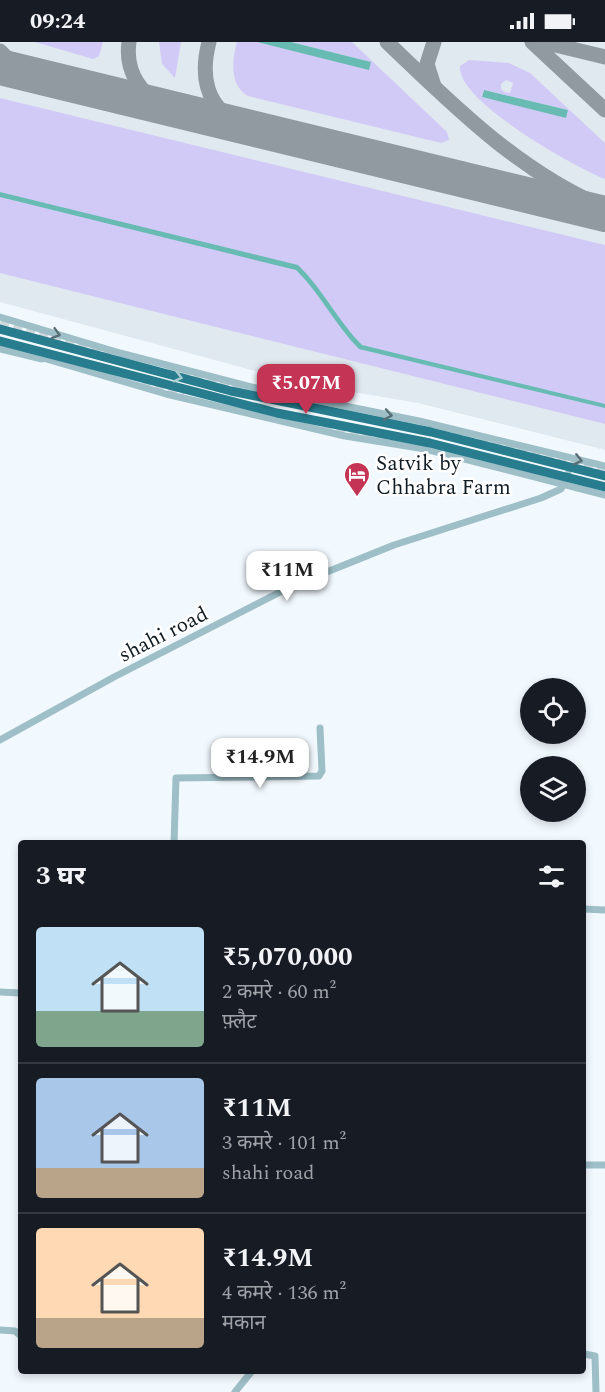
<!DOCTYPE html>
<html lang="hi">
<head>
<meta charset="utf-8">
<style>
	:root { --surface:#171b24; --page:#242831; --text:#f1f3f6; --muted:#9ea1a6; --line:#363941; --accent:#c43454 }
	body { margin:0; font-family:Spectral,"Noto Sans Devanagari",serif; background:var(--page); color:var(--text); height:100vh; display:flex; flex-direction:column; font-size:22px; white-space:nowrap }
	* { box-sizing:border-box; margin:0 }
	p { font-size:20px; color:var(--muted) }
	.icon { flex:none; width:33px; height:33px; fill:none; stroke:currentColor; stroke-width:2; stroke-linecap:round; stroke-linejoin:round }
	.map { position:relative; flex:1; overflow:hidden }
	.sheet { position:absolute; left:18px; top:798px; width:568px; height:534px; display:flex; flex-direction:column; background:var(--surface); border-radius:6px; box-shadow:0 3px 9px #0003 }
	.sheet>* { flex:none }
	.tools { position:absolute; left:520px; top:636px; display:grid; gap:12px }
	.tools a { display:grid; place-items:center; width:66px; height:66px; border-radius:50%; background:var(--surface); box-shadow:0 3px 9px #0003; font-size:30px }
	.price { position:absolute; translate:-50% -51px; padding:0 14px; border-radius:12px; background:#fff; color:#222; font-size:20px; line-height:39px; filter:drop-shadow(0 2px 3px #0008) }
	.price::after { content:''; position:absolute; left:50%; top:36px; width:18px; height:14px; margin-left:-9px; background:inherit; clip-path:polygon(0 0,100% 0,50% 100%) }
	.price.on { background:var(--accent); color:#fff }
	ul { padding:0; list-style:none }
	li { display:flex; align-items:center; gap:18px; height:150px; padding:0 18px }
	li+li { border-top:2px solid var(--line) }
	li span { display:grid; place-items:center; flex:none; width:168px; height:120px; border-radius:6px; color:#555 }
	li>.icon { margin-inline-start:auto }
	span .icon { width:72px; height:72px; fill:#fffc; stroke-width:1 }
	li b { font-size:26px }
	h2 { display:flex; justify-content:space-between; align-items:center; height:72px; padding:0 18px; font-size:26px }
	.status { display:flex; justify-content:space-between; align-items:center; height:42px; padding:0 30px; background:var(--surface); direction:ltr }
	.status svg { height:16px; fill:currentColor }
	.map>svg:first-child { display:block }
	.built { fill:#e1e9f0 }
	.green { fill:#d2caf6; fill-rule:evenodd }
	.water { fill:#67bbb3 }
	.lines { fill:none; stroke-linecap:round; stroke-linejoin:round }
	.taxiway { stroke:#909aa0; stroke-width:15 }
	.runway { stroke:#909aa0; stroke-width:36 }
	.highway-tunnel { stroke:#d0d8dd; stroke-width:9; stroke-dasharray:9 4.5; stroke-linecap:butt }
	.minor { stroke:#9ebfc7; stroke-width:7 }
	.highway { stroke:#277d8e; stroke-width:9 }
	.oneway { stroke:#576e76 }
	.oneway2 { stroke:#a9cbd2 }
	.labels { text-anchor:middle; stroke-width:5; stroke-linejoin:round; paint-order:stroke }
	.poi-label { font-size:21px; fill:#101c24; stroke:#fff; text-anchor:start }
	.street-label { font-size:21px; fill:#101c24; stroke:#fff }
</style>
</head>
<body>
<div class="status"><b>09:24</b><svg viewBox="0 0 49 12"><path d="M0 12V9h3v3zM5 12V6h3v6zM10 12V3h3v9zM15 12V0h3v12zM26 1h20v11H26zM47 4h2v5h-2z"/></svg></div>
<div class="map">
<svg width="605" height="1350" viewBox="0 0 605 1350">
	<rect width="100%" height="100%" fill="#f2f9fe"/>
	<!-- built -->
	<polygon class="built" points="0,0 605,0 605,408 418,361 299,341 0,260"/>
	<!-- green -->
	<g class="green">
		<polygon points="35,0 103,0 99,14 93,17"/>
		<polygon points="159,0 181,0 175,36 162,22"/>
		<path d="M 237,0 L 257,0 L 369,27 L 371,20 L 291,0 L 352,0 L 447,90 L 449,98 L 441,101 L 248,54 C 229,43 232,18 237,0 Z"/>
		<path d="M 469,18 L 509,21 L 530,31 L 605,101 L 605,137 C 575,125 456,59 460,24 ZM 506,38 L 513,41 L 510,51 L 504,50 L 501,47 L 501,42 ZM 484,48 L 568,68 L 566,75 L 482,55 Z"/>
		<polygon points="0,56 605,203 605,382 0,231"/>
	</g>
	<!-- water -->
	<g class="water">
		<polygon points="257,0 291,0 371,20 369,28"/>
		<polygon points="484,48 568,68 566,76 482,55"/>
		<path d="M 0,150 L 298,223 C 323,247 338,279 362,303 L 605,362 L 605,366 L 359,307 C 335,283 320,251 296,228 L 0,155 Z"/>
	</g>
	<g class="lines">
		<!-- taxiway -->
		<g class="taxiway">
			<path d="M 129,0 C 125,29 140,51 164,65"/>
			<path d="M 209,0 C 200,35 206,64 239,82"/>
			<path d="M 387,0 C 454,64 518,129 605,166"/>
			<polyline points="532,0 605,68"/>
			<polyline points="543,0 605,15"/>
			<polyline points="0,9 22,31"/>
			<polyline points="434,44 427,22 434,0"/>
		</g>
		<!-- runway -->
		<polyline class="runway" points="0,25 605,172"/>
		<!-- highway-tunnel -->
		<g class="highway-tunnel">
			<polyline points="0,282 111,311"/>
			<polyline points="168,327 265,352"/>
			<polyline points="142,342 184,353"/>
			<polyline points="378,375 412,381"/>
			<polyline points="323,386 404,400"/>
			<polyline points="440,387 605,429"/>
		</g>
		<!-- minor -->
		<g class="minor">
			<polyline points="0,275 120,311 256,346 419,379 605,424"/>
			<polyline points="0,307 42,317 45,313"/>
			<polyline points="43,316 166,352 345,394 425,407 605,453"/>
			<polyline points="0,698 114,635 292,544 394,503 541,456 561,447 568,432"/>
			<polyline points="174,801 176,736 319,734 322,729 320,686"/>
			<polyline points="584,867 605,868"/>
			<polyline points="0,950 21,951"/>
			<polyline points="584,1123 605,1123"/>
			<polyline points="0,1288 15,1289 21,1294"/>
			<polyline points="584,1312 595,1314 596,1350"/>
			<polyline points="235,1350 252,1329"/>
		</g>
		<!-- highway -->
		<g class="highway">
			<polyline points="0,287 231,349 431,390 605,434"/>
			<polyline points="0,299 277,371 430,401 605,445"/>
		</g>
	</g>
	<!-- one-way arrows -->
	<defs><path id="oneway-chevron" d="M-2-3.5L2.5 0L-2 3.5" fill="none" stroke-width="1.6" stroke-linecap="round" stroke-linejoin="round" transform="scale(1.5)"/></defs>
	<g class="oneway">
		<use href="#oneway-chevron" transform="translate(56 292) rotate(16)"/>
		<use href="#oneway-chevron" transform="translate(388 373) rotate(10)"/>
		<use href="#oneway-chevron" transform="translate(578 418) rotate(13)"/>
	</g>
	<use class="oneway2" href="#oneway-chevron" transform="translate(178 335) rotate(15)"/>
	<!-- icons -->
	<defs>
		<symbol id="hotel-pin" viewBox="-11 -11 22 30"><path d="M0 17L-7.5 6A9.5 9.5 0 1 1 7.5 6Z" fill="#c43454" stroke="#fff"/><path d="M-6-4.5h1.5V1H6V5H4.5V3h-9V5H-6ZM-4 0a1.8 1.8 0 1 1 3.6 0ZM.5 0V-2.5h3Q6-2.5 6 0Z" fill="#fff"/></symbol>
	</defs>
	<g fill-rule="evenodd">
		<use href="#hotel-pin" x="342" y="418" width="30" height="40"/>
	</g>
	<g class="labels">
		<!-- poi labels -->
		<g class="poi-label">
			<text x="376" y="428">Satvik by<tspan x="376" dy="24">Chhabra Farm</tspan></text>
		</g>
		<!-- street labels -->
		<g class="street-label">
			<text transform="translate(163 592) rotate(-27)" y="7">shahi road</text>
		</g>
	</g>
</svg>
<div class="tools">
<a><svg class="icon" aria-label="locate" viewBox="0 0 24 24"><circle cx="12" cy="12" r="6"/><path d="M12 2v4M12 18v4M2 12h4M18 12h4"/></svg></a>
<a><svg class="icon" aria-label="layers" viewBox="0 0 24 24"><path d="M12 4l9 5-9 5-9-5zM3 14l9 5 9-5"/></svg></a>
</div>
<b class="price on" style="left:306px;top:373px">₹5.07M</b>
<b class="price" style="left:287px;top:560px">₹11M</b>
<b class="price" style="left:260px;top:747px">₹14.9M</b>
<section class="sheet">
<h2>3 घर<svg class="icon" aria-label="filters" viewBox="0 0 24 24"><path d="M4 7h16M4 17h16"/><circle cx="9" cy="7" r="2"/><circle cx="15" cy="17" r="2"/></svg></h2>
<ul>
<li><span style="background:linear-gradient(#bfe0f5 70%,#7fa58c 0)"><svg class="icon" aria-label="home" viewBox="0 0 24 24"><path d="M3 11l9-7 9 7M6 9v11h12V9"/></svg></span><div><b>₹5,070,000</b><p>2 कमरे · 60 m²</p><p>फ़्लैट</p></div></li>
<li><span style="background:linear-gradient(#a9c7e8 75%,#b9a48a 0)"><svg class="icon" aria-label="home" viewBox="0 0 24 24"><path d="M3 11l9-7 9 7M6 9v11h12V9"/></svg></span><div><b>₹11M</b><p>3 कमरे · 101 m²</p><p>shahi road</p></div></li>
<li><span style="background:linear-gradient(#ffd9b3 75%,#b9a48a 0)"><svg class="icon" aria-label="home" viewBox="0 0 24 24"><path d="M3 11l9-7 9 7M6 9v11h12V9"/></svg></span><div><b>₹14.9M</b><p>4 कमरे · 136 m²</p><p>मकान</p></div></li>
</ul>
</section>
</div>
</body>
</html>
